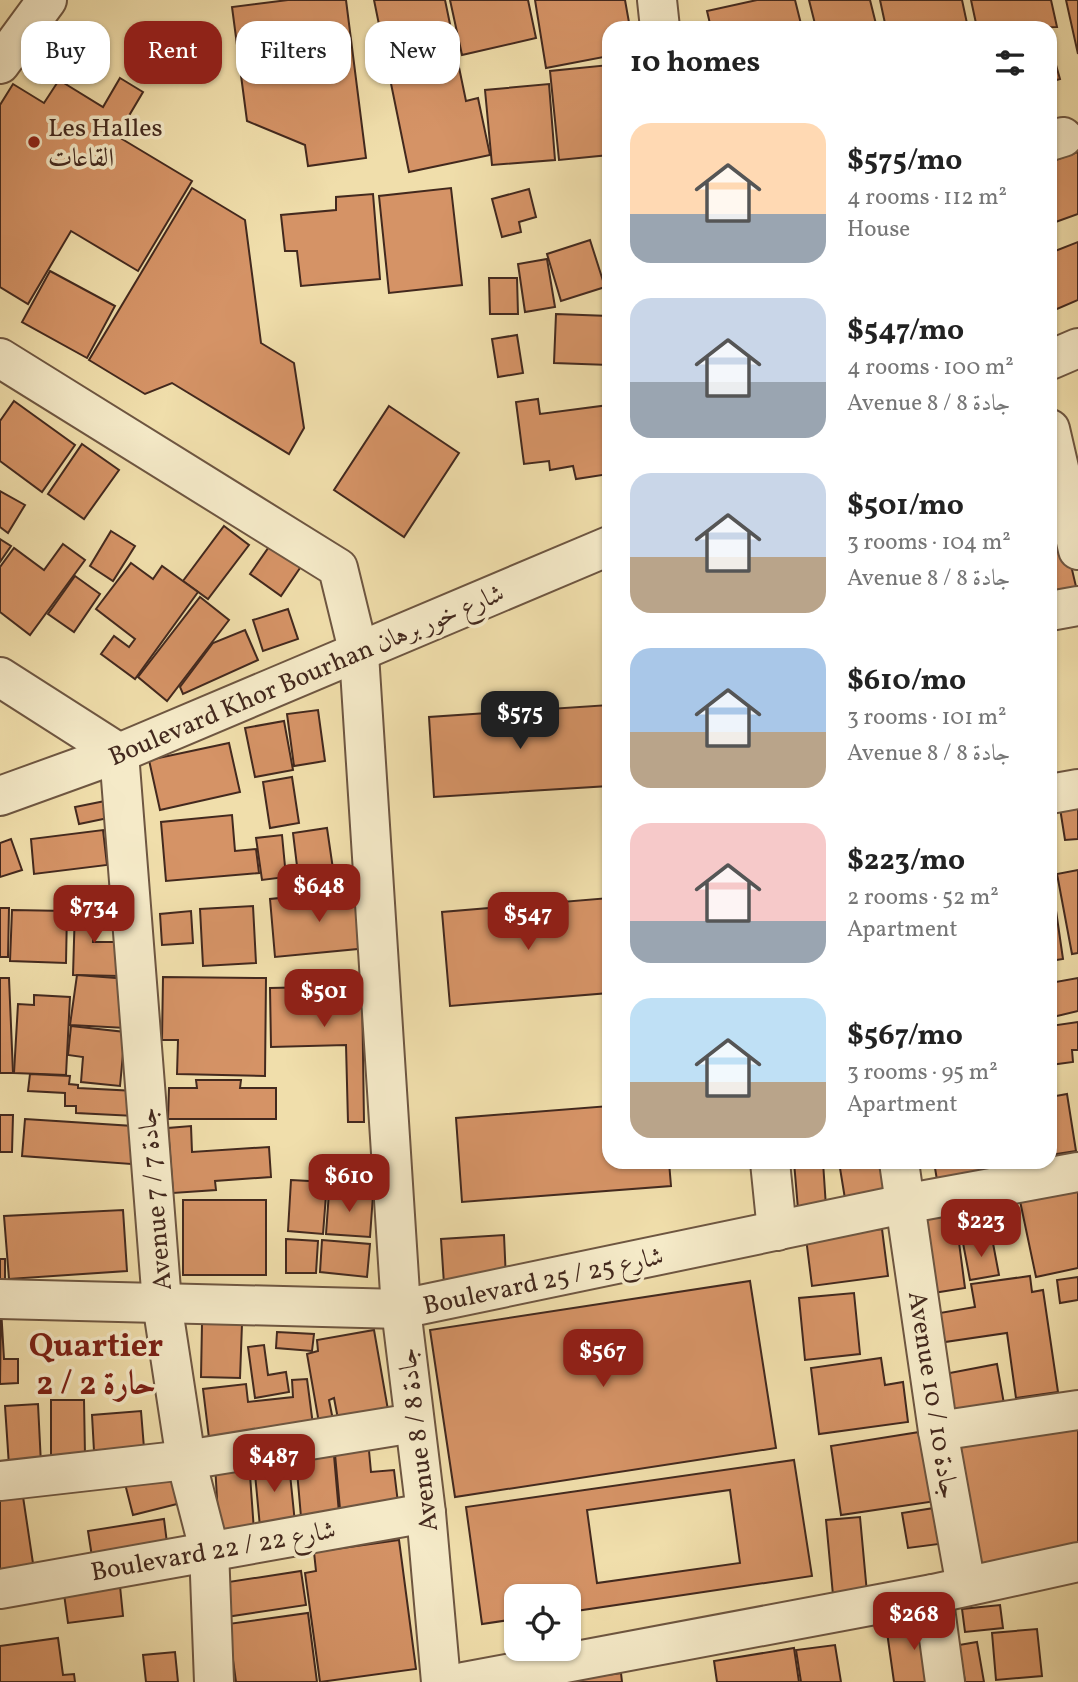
<!DOCTYPE html>
<html lang="en">
<head>
<meta charset="utf-8">
<style>
	:root { --surface:#fff; --page:#f2f2f2; --text:#222; --muted:#767676; --accent:#8f2418 }
	body { margin:0; font-family:Vollkorn,Amiri,serif; background:var(--page); color:var(--text); height:100vh; display:flex; flex-direction:column; font-size:26px; white-space:nowrap }
	* { box-sizing:border-box; margin:0 }
	p { font-size:23px; color:var(--muted) }
	.icon { flex:none; width:38px; height:38px; fill:none; stroke:currentColor; stroke-width:2; stroke-linecap:round; stroke-linejoin:round }
	.map { position:relative; flex:1; overflow:hidden }
	.sheet { position:absolute; left:602px; top:21px; width:455px; height:1148px; display:flex; flex-direction:column; background:var(--surface); border-radius:21px; box-shadow:0 2px 5px #0004 }
	.sheet>* { flex:none }
	.top-card { position:absolute; left:21px; top:21px; width:476px; height:63px; display:flex; gap:14px }
	.tools { position:absolute; left:504px; top:1584px; display:grid; gap:14px }
	.tools a { display:grid; place-items:center; width:77px; height:77px; border-radius:14px; background:var(--surface); box-shadow:0 2px 5px #0004; font-size:35px }
	.price { position:absolute; translate:-50% -60px; padding:0 16px; border-radius:14px; background:var(--accent); color:#fff; font-size:23px; line-height:46px; filter:drop-shadow(0 2px 4px #0008) }
	.price::after { content:''; position:absolute; left:50%; top:42px; width:21px; height:16px; margin-left:-10px; background:inherit; clip-path:polygon(0 0,100% 0,50% 100%) }
	.price.selected { background:#222; color:#fff }
	ul { padding:0; list-style:none }
	li { display:flex; align-items:center; gap:21px; height:175px; padding:0 28px }
	li span { display:grid; place-items:center; flex:none; width:196px; height:140px; border-radius:21px; color:#555 }
	li>.icon { margin-inline-start:auto }
	span .icon { width:84px; height:84px; fill:#fffc; stroke-width:1 }
	li b { font-size:30px }
	h2 { display:flex; justify-content:space-between; align-items:center; height:84px; padding:0 28px; font-size:30px }
	.tag { padding:0 24px; border-radius:21px; background:var(--surface); box-shadow:0 2px 5px #0004; font-size:24px; line-height:63px }
	.tag.selected { background:var(--accent); color:#fff }
	.map>svg:first-child { display:block }
	.building { fill:#d59366; stroke:#43291e; stroke-width:2; fill-rule:evenodd }
	.lines { fill:none; stroke-linecap:round; stroke-linejoin:round }
	.minor-casing { stroke:#6e5641; stroke-width:42 }
	.minor { stroke:#f5eac8; stroke-width:38 }
	.poi-dot { fill:#8f2418; stroke:#f5eac8; stroke-width:2.5 }
	.labels { text-anchor:middle; stroke-width:7; stroke-linejoin:round; paint-order:stroke }
	.poi-label { font-size:26px; fill:#43291e; stroke:#f5eac8; text-anchor:start }
	.street-label { font-size:26px; fill:#43291e; stroke:#f5eac8 }
	.district-label { font-size:33px; font-weight:bold; fill:#7a1f14; stroke:#f5eac8 }
</style>
</head>
<body>
<div class="map">
<svg width="1078" height="1682" viewBox="0 0 1078 1682">
	<rect width="100%" height="100%" fill="#f0deab"/>
	<filter id="stains"><feTurbulence type="fractalNoise" baseFrequency=".00286" numOctaves="4"/><feColorMatrix values="0 0 0 0 .2 0 0 0 0 .09 0 0 0 0 .02 0 0 0 .5 -.17"/></filter>
	<radialGradient id="worn" r=".72"><stop offset=".6" stop-color="#630" stop-opacity="0"/><stop offset="1" stop-color="#630" stop-opacity=".3"/></radialGradient>
	<!-- building -->
	<g class="building">
		<polygon points="288,0 346,0 366,158 308,166 305,145 247,121 232,7"/>
		<polygon points="374,0 445,0 466,101 478,98 490,155 409,172"/>
		<polygon points="450,0 528,0 536,38 462,55"/>
		<polygon points="535,0 625,0 630,28 609,28 609,56 546,68"/>
		<polygon points="757,0 795,0 802,28 711,28 707,11"/>
		<polygon points="809,0 870,0 877,28 816,28"/>
		<polygon points="880,0 962,0 968,28 886,28"/>
		<polygon points="971,0 1051,0 1057,27 977,28"/>
		<polygon points="1066,0 1078,0 1078,54"/>
		<polygon points="1050,44 1060,79 1050,82"/>
		<polygon points="609,65 609,155 559,160 550,71"/>
		<polygon points="120,78 143,92 117,136 192,181 138,271 71,231 28,304 0,287 0,105 13,84 44,103 59,80 103,107"/>
		<polygon points="549,84 555,160 492,165 485,90"/>
		<polygon points="1078,152 1078,214 1050,224 1050,162"/>
		<polygon points="192,188 245,220 261,343 294,363 304,428 289,454 172,383 145,394 89,360"/>
		<polygon points="451,188 462,285 389,293 379,196"/>
		<polygon points="529,189 536,217 519,222 521,232 502,237 492,199"/>
		<polygon points="373,194 380,279 301,286 297,251 285,251 281,215 336,210 336,197"/>
		<polygon points="590,240 605,287 561,301 547,254"/>
		<polygon points="1078,242 1078,300 1050,312 1050,253"/>
		<polygon points="547,259 555,307 525,312 518,264"/>
		<polygon points="50,271 115,306 87,358 22,322"/>
		<polygon points="489,278 517,278 518,314 490,314"/>
		<polygon points="556,314 609,316 609,365 554,363"/>
		<polygon points="517,335 523,373 498,377 492,339"/>
		<polygon points="538,399 540,414 609,405 609,474 576,479 573,466 550,470 549,461 524,464 516,402"/>
		<polygon points="14,401 75,445 42,492 0,461 0,421"/>
		<polygon points="389,406 459,453 404,537 334,490"/>
		<polygon points="82,444 119,470 84,519 48,494"/>
		<polygon points="0,491 25,505 8,533 0,527"/>
		<polygon points="224,526 249,545 208,599 183,581"/>
		<polygon points="1062,527 1078,595 1050,606 1050,530"/>
		<polygon points="111,531 135,546 113,581 90,566"/>
		<polygon points="0,539 11,546 0,562"/>
		<polygon points="63,544 85,560 30,635 0,612 0,567 14,548 44,570"/>
		<polygon points="271,544 302,565 281,596 250,574"/>
		<polygon points="131,563 153,579 162,566 198,592 135,679 101,654 114,636 129,647 135,639 96,609"/>
		<polygon points="75,576 100,594 74,632 48,614"/>
		<polygon points="200,597 229,620 167,701 138,677"/>
		<polygon points="288,609 298,639 263,651 253,620"/>
		<polygon points="245,630 258,660 183,694 180,687 213,643"/>
		<polygon points="609,705 609,786 434,797 429,717"/>
		<polygon points="318,710 325,761 294,766 287,714"/>
		<polygon points="284,721 293,770 255,777 245,728"/>
		<polygon points="229,743 240,792 160,810 149,760"/>
		<polygon points="292,777 299,823 270,828 263,782"/>
		<polygon points="1078,799 1078,839 1065,840 1059,802"/>
		<polygon points="110,800 113,817 79,824 75,807"/>
		<polygon points="232,815 235,851 256,849 259,873 166,881 161,822"/>
		<polygon points="327,828 333,869 298,874 293,833"/>
		<polygon points="103,830 107,865 34,874 31,839"/>
		<polygon points="282,835 286,877 262,880 256,838"/>
		<polygon points="11,839 22,870 0,877 0,843"/>
		<polygon points="1078,870 1078,953 1072,954 1057,874"/>
		<polygon points="362,890 368,948 275,957 270,899"/>
		<polygon points="1053,890 1063,959 1050,961 1050,891"/>
		<polygon points="609,898 609,993 450,1006 442,912"/>
		<polygon points="253,906 256,963 203,966 200,909"/>
		<polygon points="0,908 9,908 8,957 0,957"/>
		<polygon points="75,908 113,909 113,924 94,924 93,942 121,942 120,976 73,975"/>
		<polygon points="12,910 67,911 66,963 10,961"/>
		<polygon points="191,911 193,943 162,945 160,914"/>
		<polygon points="77,975 129,979 126,1028 70,1025"/>
		<polygon points="163,977 266,978 265,1076 177,1074 178,1040 162,1040"/>
		<polygon points="0,978 9,978 13,1073 0,1073"/>
		<polygon points="1078,978 1078,1011 1053,1017 1050,983"/>
		<polygon points="362,986 364,1122 348,1122 346,1045 271,1047 270,988"/>
		<polygon points="34,995 70,997 66,1075 14,1073 18,1004 34,1005"/>
		<polygon points="1078,1022 1078,1050 1072,1050 1073,1062 1050,1065 1050,1026"/>
		<polygon points="71,1026 125,1032 120,1086 81,1082 83,1057 68,1055"/>
		<polygon points="30,1074 70,1076 69,1084 78,1085 78,1088 136,1091 135,1116 76,1113 76,1106 65,1106 65,1093 28,1091"/>
		<polygon points="196,1080 241,1080 240,1088 276,1088 276,1119 168,1119 169,1088 197,1088"/>
		<polygon points="1067,1094 1076,1151 1050,1155 1050,1097"/>
		<polygon points="609,1106 609,1162 669,1162 671,1186 462,1202 456,1118"/>
		<polygon points="0,1115 13,1115 12,1152 0,1152"/>
		<polygon points="25,1119 133,1126 131,1164 22,1156"/>
		<polygon points="191,1126 192,1152 269,1147 271,1177 215,1181 216,1190 173,1193 168,1128"/>
		<polygon points="794,1162 823,1162 826,1207 798,1209"/>
		<polygon points="839,1162 889,1162 895,1198 846,1205"/>
		<polygon points="934,1162 1000,1162 1001,1170 937,1180"/>
		<polygon points="291,1180 327,1182 323,1234 288,1231"/>
		<polygon points="1078,1189 1078,1268 1036,1277 1020,1201"/>
		<polygon points="329,1192 373,1195 370,1237 326,1234"/>
		<rect x="183" y="1200" width="83" height="75"/>
		<polygon points="123,1210 127,1271 9,1279 4,1216"/>
		<polygon points="955,1212 965,1288 927,1294 916,1217"/>
		<polygon points="882,1229 888,1276 812,1286 806,1238"/>
		<polygon points="504,1235 506,1280 444,1284 441,1239"/>
		<polygon points="992,1238 999,1275 970,1280 963,1243"/>
		<polygon points="286,1239 318,1241 316,1273 286,1273"/>
		<polygon points="322,1240 370,1244 367,1277 320,1272"/>
		<rect x="0" y="1259" width="5" height="21"/>
		<polygon points="1030,1276 1032,1292 1043,1290 1058,1392 1016,1398 1007,1333 938,1343 934,1314 975,1307 971,1284"/>
		<polygon points="1078,1277 1078,1300 1060,1303 1057,1280"/>
		<polygon points="750,1281 776,1448 455,1497 430,1330"/>
		<polygon points="854,1293 860,1354 805,1360 799,1298"/>
		<polygon points="1,1308 4,1359 18,1359 18,1383 0,1384"/>
		<polygon points="202,1324 242,1324 240,1378 201,1377"/>
		<polygon points="374,1330 388,1410 338,1419 334,1398 329,1400 333,1420 319,1423 307,1354 318,1351 317,1340"/>
		<polygon points="277,1332 314,1334 312,1351 276,1348"/>
		<polygon points="264,1345 268,1375 286,1372 289,1392 255,1398 248,1347"/>
		<polygon points="881,1358 885,1385 903,1382 908,1422 819,1434 811,1368"/>
		<polygon points="997,1364 1004,1404 941,1415 934,1376"/>
		<polygon points="307,1379 313,1425 209,1438 203,1389 246,1384 248,1402 293,1397 292,1380"/>
		<polygon points="51,1400 84,1400 85,1455 51,1455"/>
		<polygon points="38,1404 41,1464 9,1466 5,1406"/>
		<polygon points="141,1411 144,1448 94,1451 92,1415"/>
		<polygon points="1078,1417 1078,1549 972,1569 948,1442"/>
		<polygon points="932,1430 943,1500 841,1515 831,1446"/>
		<polygon points="368,1440 371,1472 394,1470 398,1503 340,1509 334,1443"/>
		<polygon points="333,1444 339,1513 301,1517 295,1448"/>
		<polygon points="281,1460 283,1475 290,1474 295,1523 260,1527 254,1463"/>
		<path d="M 794,1460 L 812,1576 L 569,1612 L 569,1596 L 516,1596 L 516,1619 L 482,1624 L 466,1507 ZM 730,1490 L 740,1563 L 597,1583 L 587,1510 Z"/>
		<polygon points="249,1461 254,1531 219,1533 215,1464"/>
		<polygon points="178,1473 185,1502 133,1515 123,1476"/>
		<polygon points="22,1490 34,1570 0,1575 0,1493"/>
		<polygon points="934,1508 939,1544 908,1548 902,1513"/>
		<polygon points="860,1517 867,1593 833,1595 826,1520"/>
		<polygon points="164,1519 168,1551 93,1563 88,1531"/>
		<polygon points="399,1540 416,1669 320,1682 305,1573 316,1571 314,1552"/>
		<polygon points="301,1571 306,1605 226,1617 222,1583"/>
		<polygon points="120,1586 123,1616 68,1623 64,1594"/>
		<polygon points="1000,1605 1003,1628 965,1632 962,1609"/>
		<polygon points="308,1613 317,1682 236,1682 228,1624"/>
		<polygon points="933,1618 941,1682 894,1682 886,1625"/>
		<polygon points="1037,1629 1042,1676 996,1680 992,1633"/>
		<polygon points="58,1638 63,1675 74,1674 75,1682 0,1682 0,1646"/>
		<polygon points="977,1642 984,1682 965,1682 959,1645"/>
		<polygon points="835,1645 841,1682 801,1682 796,1650"/>
		<polygon points="794,1648 799,1682 717,1682 714,1661"/>
		<polygon points="175,1652 178,1682 146,1682 143,1655"/>
		<polygon points="621,1673 622,1682 555,1682"/>
	</g>
	<g class="lines">
		<defs>
			<g id="minor">
				<polyline points="657,0 660,28"/>
				<polyline points="0,64 47,0"/>
				<polyline points="1050,141 1063,137"/>
				<polyline points="0,358 338,568 359,654 401,1309 426,1513 441,1682"/>
				<polyline points="1050,360 1078,348"/>
				<polyline points="1050,429 1078,550"/>
				<polyline points="1050,611 1078,606"/>
				<polyline points="0,677 119,753 162,1303 186,1460 209,1549 214,1682"/>
				<polyline points="1050,794 1078,789"/>
				<polyline points="0,796 119,753 609,546"/>
				<polyline points="770,1162 777,1231"/>
				<polyline points="899,1162 938,1431 966,1586"/>
				<polyline points="0,1299 401,1309 904,1204 1078,1172"/>
				<polyline points="938,1431 1078,1410"/>
				<polyline points="0,1481 186,1460 414,1423"/>
				<polyline points="0,1589 426,1513"/>
				<polyline points="933,1594 945,1682"/>
				<polyline points="464,1682 933,1594 1078,1562"/>
			</g>
		</defs>
		<!-- minor casing -->
		<use href="#minor" class="minor-casing"/>
		<!-- minor -->
		<use href="#minor" class="minor"/>
	</g>
	<!-- markers -->
	<circle class="poi-dot" cx="34" cy="142" r="7"/>
	<g class="labels">
		<!-- poi labels -->
		<g class="poi-label">
			<text x="48" y="136">Les Halles<tspan x="48" dy="30">القاعات</tspan></text>
		</g>
		<!-- street labels -->
		<g class="street-label">
			<text transform="translate(306 674) rotate(-23)" y="9">Boulevard Khor Bourhan شارع خور برهان</text>
			<text transform="translate(154 1199) rotate(-95)" y="9">Avenue 7 / جادة 7</text>
			<text transform="translate(543 1280) rotate(-12)" y="9">Boulevard 25 / شارع 25</text>
			<text transform="translate(934 1395) rotate(81)" y="9">Avenue 10 / جادة 10</text>
			<text transform="translate(417 1440) rotate(-97)" y="9">Avenue 8 / جادة 8</text>
			<text transform="translate(213 1550) rotate(-10)" y="9">Boulevard 22 / شارع 22</text>
		</g>
		<!-- district labels -->
		<g class="district-label">
			<text x="96" y="1356">Quartier<tspan x="96" dy="38">2 / حارة 2</tspan></text>
		</g>
	</g>
	<rect width="100%" height="100%" filter="url(#stains)"/>
	<rect width="100%" height="100%" fill="url(#worn)"/>
</svg>
<div class="tools">
<a><svg class="icon" aria-label="locate" viewBox="0 0 24 24"><circle cx="12" cy="12" r="6"/><path d="M12 2v4M12 18v4M2 12h4M18 12h4"/></svg></a>
</div>
<b class="price selected" style="left:520px;top:751px">$575</b>
<b class="price" style="left:319px;top:924px">$648</b>
<b class="price" style="left:94px;top:945px">$734</b>
<b class="price" style="left:528px;top:952px">$547</b>
<b class="price" style="left:324px;top:1029px">$501</b>
<b class="price" style="left:349px;top:1214px">$610</b>
<b class="price" style="left:981px;top:1259px">$223</b>
<b class="price" style="left:603px;top:1389px">$567</b>
<b class="price" style="left:274px;top:1494px">$487</b>
<b class="price" style="left:914px;top:1652px">$268</b>
<div class="top-card">
<a class="tag">Buy</a>
<a class="tag selected">Rent</a>
<a class="tag">Filters</a>
<a class="tag">New</a>
</div>
<section class="sheet">
<h2>10 homes<svg class="icon" aria-label="filters" viewBox="0 0 24 24"><path d="M4 7h16M4 17h16"/><circle cx="9" cy="7" r="2"/><circle cx="15" cy="17" r="2"/></svg></h2>
<ul>
<li><span style="background:linear-gradient(#ffd9b3 65%,#9aa5b1 0)"><svg class="icon" aria-label="home" viewBox="0 0 24 24"><path d="M3 11l9-7 9 7M6 9v11h12V9"/></svg></span><div><b>$575/mo</b><p>4 rooms · 112 m²</p><p>House</p></div></li>
<li><span style="background:linear-gradient(#c9d6e8 60%,#9aa5b1 0)"><svg class="icon" aria-label="home" viewBox="0 0 24 24"><path d="M3 11l9-7 9 7M6 9v11h12V9"/></svg></span><div><b>$547/mo</b><p>4 rooms · 100 m²</p><p>Avenue 8 / جادة 8</p></div></li>
<li><span style="background:linear-gradient(#c9d6e8 60%,#b9a48a 0)"><svg class="icon" aria-label="home" viewBox="0 0 24 24"><path d="M3 11l9-7 9 7M6 9v11h12V9"/></svg></span><div><b>$501/mo</b><p>3 rooms · 104 m²</p><p>Avenue 8 / جادة 8</p></div></li>
<li><span style="background:linear-gradient(#a9c7e8 60%,#b9a48a 0)"><svg class="icon" aria-label="home" viewBox="0 0 24 24"><path d="M3 11l9-7 9 7M6 9v11h12V9"/></svg></span><div><b>$610/mo</b><p>3 rooms · 101 m²</p><p>Avenue 8 / جادة 8</p></div></li>
<li><span style="background:linear-gradient(#f6c9c9 70%,#9aa5b1 0)"><svg class="icon" aria-label="home" viewBox="0 0 24 24"><path d="M3 11l9-7 9 7M6 9v11h12V9"/></svg></span><div><b>$223/mo</b><p>2 rooms · 52 m²</p><p>Apartment</p></div></li>
<li><span style="background:linear-gradient(#bfe0f5 60%,#b9a48a 0)"><svg class="icon" aria-label="home" viewBox="0 0 24 24"><path d="M3 11l9-7 9 7M6 9v11h12V9"/></svg></span><div><b>$567/mo</b><p>3 rooms · 95 m²</p><p>Apartment</p></div></li>
</ul>
</section>
</div>
</body>
</html>
